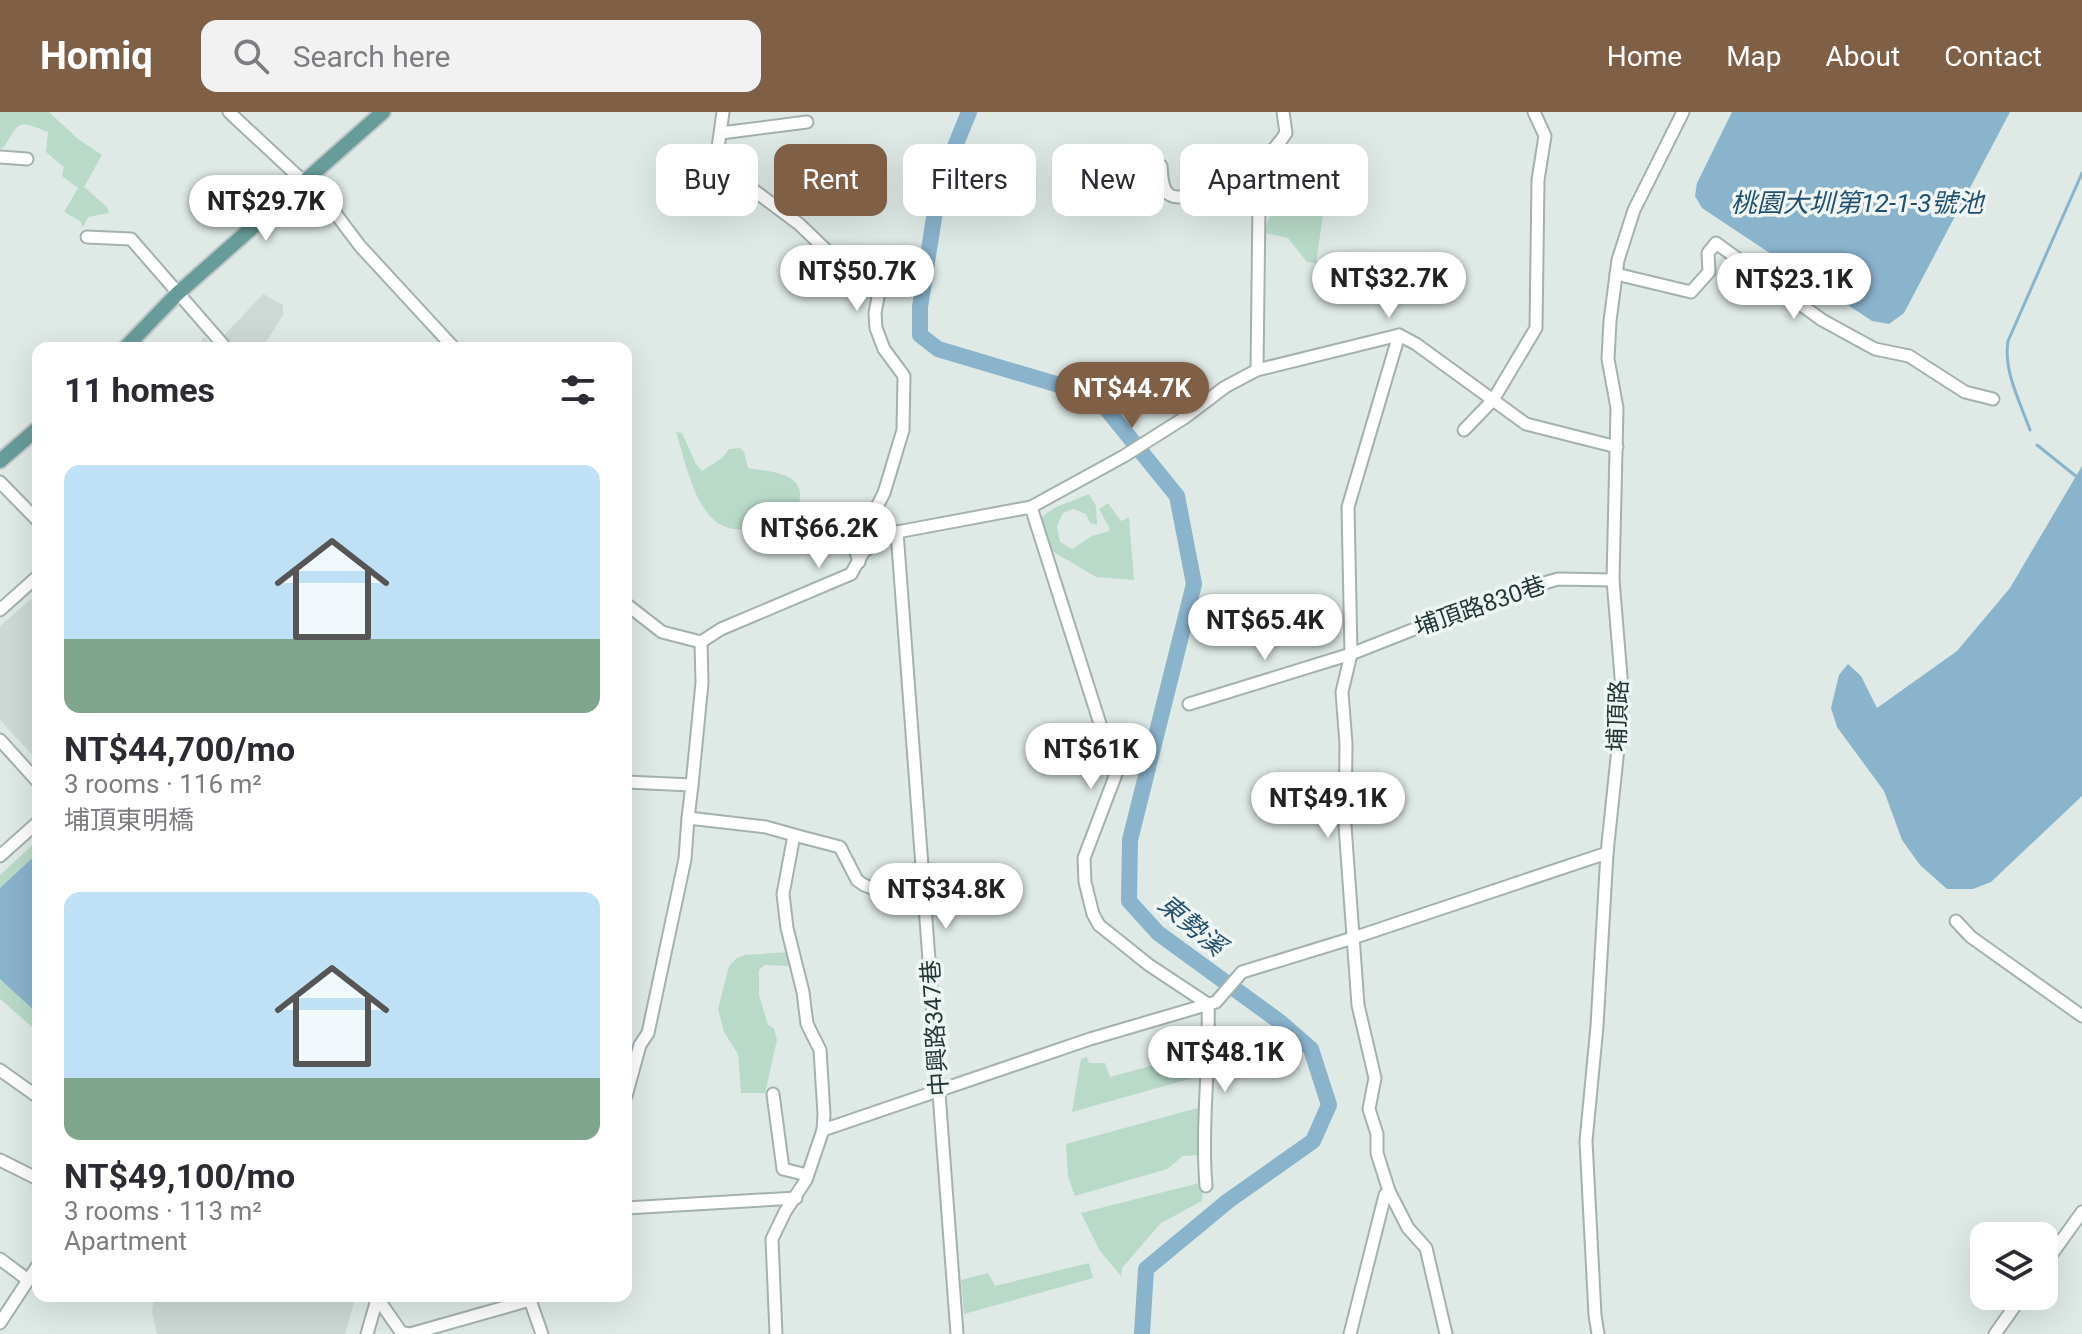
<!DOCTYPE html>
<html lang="en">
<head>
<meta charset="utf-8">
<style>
	:root { --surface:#fff; --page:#f2f2f3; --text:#2b2b33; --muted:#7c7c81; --accent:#805f47 }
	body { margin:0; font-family:Roboto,"Noto Sans TC",sans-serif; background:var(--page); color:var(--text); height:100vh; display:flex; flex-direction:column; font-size:30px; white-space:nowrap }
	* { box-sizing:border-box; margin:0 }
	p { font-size:26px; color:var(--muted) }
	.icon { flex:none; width:44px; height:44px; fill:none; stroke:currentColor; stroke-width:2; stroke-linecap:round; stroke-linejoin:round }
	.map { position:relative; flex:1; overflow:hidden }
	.side { position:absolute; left:32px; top:230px; width:600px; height:960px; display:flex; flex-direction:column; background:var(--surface); border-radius:16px; box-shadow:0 8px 32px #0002 }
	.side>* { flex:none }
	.guide { position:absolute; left:656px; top:32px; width:760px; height:72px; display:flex; gap:16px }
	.buttons { position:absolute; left:1970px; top:1110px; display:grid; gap:16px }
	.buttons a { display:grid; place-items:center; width:88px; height:88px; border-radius:16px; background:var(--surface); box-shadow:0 8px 32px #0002; font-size:40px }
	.price { position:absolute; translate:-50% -68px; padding:0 18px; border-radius:28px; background:#fff; color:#222; font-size:26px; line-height:52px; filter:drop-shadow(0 2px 4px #0008) }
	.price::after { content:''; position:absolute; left:50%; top:48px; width:24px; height:18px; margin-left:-12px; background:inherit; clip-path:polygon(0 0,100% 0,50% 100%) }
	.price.current { background:var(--accent); color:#fff }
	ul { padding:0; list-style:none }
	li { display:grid; align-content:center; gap:16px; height:424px; padding:0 32px }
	li span { display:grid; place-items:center; height:248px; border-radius:16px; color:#555 }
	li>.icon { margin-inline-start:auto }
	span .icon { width:144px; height:144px; fill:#fffc; stroke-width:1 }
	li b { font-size:34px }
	h2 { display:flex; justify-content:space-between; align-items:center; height:96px; padding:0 32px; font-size:34px }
	.pill { padding:0 28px; border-radius:16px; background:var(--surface); box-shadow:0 8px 32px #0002; font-size:28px; line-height:72px }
	.pill.current { background:var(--accent); color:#fff }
	header { display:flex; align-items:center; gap:48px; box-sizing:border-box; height:112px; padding:0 40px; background:var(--accent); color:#fff }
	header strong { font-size:38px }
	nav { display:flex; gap:44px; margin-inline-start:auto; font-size:28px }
	.search { width:560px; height:72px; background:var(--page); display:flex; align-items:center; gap:20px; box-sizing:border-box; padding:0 28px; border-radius:16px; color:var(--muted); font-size:30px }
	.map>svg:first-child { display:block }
	.built { fill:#ced9d6 }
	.green { fill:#b9dac9 }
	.water { fill:#8ab3cc }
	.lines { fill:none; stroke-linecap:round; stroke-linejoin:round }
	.stream { stroke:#8ab3cc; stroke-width:3 }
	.river { stroke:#8ab3cc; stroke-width:16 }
	.minor-casing { stroke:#a3b1af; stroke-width:15 }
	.major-casing { stroke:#c1c7c7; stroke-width:18 }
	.minor { stroke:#fff; stroke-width:11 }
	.major { stroke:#679c9a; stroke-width:14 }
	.labels { text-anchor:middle; stroke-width:7; stroke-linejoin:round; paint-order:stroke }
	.street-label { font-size:24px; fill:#223837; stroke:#f0f6f4 }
	.water-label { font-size:26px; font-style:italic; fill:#205170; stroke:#f0f6f4 }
</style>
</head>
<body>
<header>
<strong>Homiq</strong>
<div class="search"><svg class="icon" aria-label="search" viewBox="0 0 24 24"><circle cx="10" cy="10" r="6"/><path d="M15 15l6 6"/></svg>Search here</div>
<nav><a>Home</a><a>Map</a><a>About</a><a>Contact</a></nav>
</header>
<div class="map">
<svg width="2082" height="1222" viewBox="0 0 2082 1222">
	<rect width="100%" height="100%" fill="#dfeae7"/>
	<!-- built -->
	<g class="built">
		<polygon points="263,182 283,193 283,203 265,232 271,236 197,236 204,225 214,234"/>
		<polygon points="38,481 38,649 0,608 0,514"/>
		<polygon points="154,1184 356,1184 345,1222 157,1222 152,1200"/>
	</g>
	<!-- green -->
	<g class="green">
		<path d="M 0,0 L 49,0 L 78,27 L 102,43 L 84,75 L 107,95 L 109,101 L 88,105 L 83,115 L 80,109 L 64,100 L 78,76 L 62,64 L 64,55 L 46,40 L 48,20 C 17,8 20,9 4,35 L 0,37 Z"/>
		<polygon points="1283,89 1325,90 1316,151 1307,150 1288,126 1265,121 1268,107"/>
		<path d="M 676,320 L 682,321 L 696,352 L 702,359 L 722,346 L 729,337 L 740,336 L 744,340 L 748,356 C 793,362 814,366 790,416 C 771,416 751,419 733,417 C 696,412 686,350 676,320 Z"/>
		<polygon points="1089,382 1096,394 1097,413 1090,411 1086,402 1073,397 1063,401 1057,414 1060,430 1072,437 1092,424 1109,419 1109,415 1099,397 1108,391 1121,409 1129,405 1134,468 1096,465 1047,436 1039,407 1054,396"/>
		<polygon points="38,728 38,920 0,887 0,763"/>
		<polygon points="789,840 791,854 765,853 759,858 759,883 768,913 774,916 777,928 765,981 741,981 738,942 724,920 718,897 729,854 737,846 745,843"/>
		<polygon points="1208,938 1207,962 1072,1000 1081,947 1087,945 1089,951 1105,951 1110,965"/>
		<polygon points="1205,994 1200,1043 1183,1044 1167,1057 1075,1084 1068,1064 1066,1032"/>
		<polygon points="1203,1070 1202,1089 1161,1111 1122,1156 1121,1164 1100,1139 1081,1101"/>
		<polygon points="1089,1151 1093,1166 964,1202 961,1168 988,1161 995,1174"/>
	</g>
	<!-- water -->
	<g class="water">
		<polygon points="1732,0 2010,0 1904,201 1889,212 1872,209 1702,96 1695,84 1697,71"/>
		<polygon points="2082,354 2082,684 1991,770 1973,777 1947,777 1920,753 1902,728 1884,679 1837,615 1831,596 1839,563 1848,552 1861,564 1877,596 1957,539 2010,476"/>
		<polygon points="38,741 38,902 0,867 0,776"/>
	</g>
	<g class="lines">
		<!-- stream -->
		<g class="stream">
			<path d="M 2030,318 C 2020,290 2003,258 2008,229 L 2082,61"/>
			<polyline points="2037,333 2077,365"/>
		</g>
		<!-- river -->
		<polyline class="river" points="969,0 939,74 920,195 920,223 938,237 1096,284 1177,384 1194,472 1130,728 1129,789 1158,821 1280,910 1311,937 1329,993 1313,1029 1228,1089 1146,1157 1142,1222"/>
		<defs>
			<g id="minor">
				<polyline points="229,0 303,69"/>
				<polyline points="723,0 717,43 720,53 799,112 845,156 879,180 875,201 876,216 884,237 904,264 903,318 884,381 855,437 859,450"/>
				<polyline points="721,21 807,10"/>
				<polyline points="0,45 27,47"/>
				<path d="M 1161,54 C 1162,62 1161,78 1170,83 C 1189,94 1242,57 1260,48 C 1269,44 1281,29 1286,21 L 1283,0"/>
				<polyline points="1241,59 1252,85 1259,92 1257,258"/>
				<polyline points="308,65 360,134 454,236"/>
				<polyline points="1259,92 1276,76 1261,48"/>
				<polyline points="778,96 824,84"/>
				<polyline points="87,125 131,127 226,236"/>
				<polyline points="1616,162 1691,180 1709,160 1708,141 1716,131 1822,208 1875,237 1909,244 1965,280 1993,287"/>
				<polyline points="1399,223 1348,395 1351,542 1342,580 1346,632 1345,714 1358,893 1375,966 1369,997 1377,1022 1377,1041 1389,1079 1408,1116 1426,1136 1446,1222"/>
				<polyline points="1464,318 1493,288 1536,216 1538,68 1545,24 1534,0"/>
				<polyline points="0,370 38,409"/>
				<path d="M 1031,395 L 1116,662 L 1084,746 L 1085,770 L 1093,802 L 1099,813 L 1149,853 L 1208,892 C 1210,952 1201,1014 1206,1074"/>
				<polyline points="897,420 957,1222"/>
				<polyline points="626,492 662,520 701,530"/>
				<polyline points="0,498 38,464"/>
				<polyline points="1189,592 1351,542 1493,486 1558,467 1613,468"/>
				<polyline points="0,628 38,670"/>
				<polyline points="626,670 692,673 702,571 701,530 721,517 851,462 864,439 897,420 1031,395 1124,344 1184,306 1225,275 1257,258 1399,223 1416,232 1526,312 1617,335"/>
				<polyline points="692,673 688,706 766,715 794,723 783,782 787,816 803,880 807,912 820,938 824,1002 823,1018 806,1068 785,1100 772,1127 776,1222"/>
				<polyline points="794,723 840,735 857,768 864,773 926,796"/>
				<polyline points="0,744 38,710"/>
				<polyline points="1956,809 1971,825 2082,904"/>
				<polyline points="0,958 38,985"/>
				<polyline points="773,982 783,1057 807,1063"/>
				<polyline points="626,984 640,933 648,921 685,747 688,706"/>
				<polyline points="823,1018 1090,927 1216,890 1242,860 1353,826 1607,741"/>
				<polyline points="0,1048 38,1067"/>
				<polyline points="626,1096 796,1086"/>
				<polyline points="0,1147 28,1168"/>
				<polyline points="2044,1153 2082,1100"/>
				<polyline points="378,1187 401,1220 410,1222 530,1188 542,1222"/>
				<polyline points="0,1211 38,1153"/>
				<polyline points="367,1222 378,1184"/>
				<polyline points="1350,1222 1385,1083 1389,1079"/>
				<polyline points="1598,1222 1595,1203 1586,1029 1597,914 1607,741 1623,589 1613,468 1617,296 1608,247 1610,209 1618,148 1634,98 1683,0"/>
				<polyline points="1995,1222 2022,1184"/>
			</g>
			<g id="major">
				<polyline points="125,236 177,182 383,0"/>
				<polyline points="0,349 38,316"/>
			</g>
		</defs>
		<!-- minor casing -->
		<use href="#minor" class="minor-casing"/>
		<!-- major casing -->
		<use href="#major" class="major-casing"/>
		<!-- minor -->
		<use href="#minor" class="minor"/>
		<!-- major -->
		<use href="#major" class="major"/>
	</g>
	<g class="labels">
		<!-- street labels -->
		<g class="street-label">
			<text transform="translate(1480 494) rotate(-19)" y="8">埔頂路830巷</text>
			<text transform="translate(1618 604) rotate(-88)" y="8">埔頂路</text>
			<text transform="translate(935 916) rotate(-94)" y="8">中興路347巷</text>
		</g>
		<!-- water labels -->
		<g class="water-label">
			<text x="1857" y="100">桃園大圳第12-1-3號池</text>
			<text transform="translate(1192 813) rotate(40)" y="9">東勢溪</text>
		</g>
	</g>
</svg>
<div class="buttons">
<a><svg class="icon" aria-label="layers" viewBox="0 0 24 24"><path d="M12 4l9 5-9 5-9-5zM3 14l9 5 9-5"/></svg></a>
</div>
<b class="price" style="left:266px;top:131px">NT$29.7K</b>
<b class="price" style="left:857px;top:201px">NT$50.7K</b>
<b class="price" style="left:1389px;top:208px">NT$32.7K</b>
<b class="price" style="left:1794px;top:209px">NT$23.1K</b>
<b class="price current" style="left:1132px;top:318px">NT$44.7K</b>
<b class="price" style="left:819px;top:458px">NT$66.2K</b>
<b class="price" style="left:1265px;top:550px">NT$65.4K</b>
<b class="price" style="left:1091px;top:679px">NT$61K</b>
<b class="price" style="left:1328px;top:728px">NT$49.1K</b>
<b class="price" style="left:946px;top:819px">NT$34.8K</b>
<b class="price" style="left:1225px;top:982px">NT$48.1K</b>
<div class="guide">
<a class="pill">Buy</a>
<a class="pill current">Rent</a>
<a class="pill">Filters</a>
<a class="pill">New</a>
<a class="pill">Apartment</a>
</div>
<section class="side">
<h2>11 homes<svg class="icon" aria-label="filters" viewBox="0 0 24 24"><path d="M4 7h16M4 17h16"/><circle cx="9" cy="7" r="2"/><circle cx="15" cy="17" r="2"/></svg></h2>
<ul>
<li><span style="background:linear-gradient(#bfe0f5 70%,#7fa58c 0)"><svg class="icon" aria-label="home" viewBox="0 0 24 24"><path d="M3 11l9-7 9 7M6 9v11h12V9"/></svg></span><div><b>NT$44,700/mo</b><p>3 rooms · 116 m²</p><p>埔頂東明橋</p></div></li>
<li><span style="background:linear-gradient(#bfe0f5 75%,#7fa58c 0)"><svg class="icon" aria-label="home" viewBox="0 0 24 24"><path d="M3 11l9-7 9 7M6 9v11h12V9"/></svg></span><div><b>NT$49,100/mo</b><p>3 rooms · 113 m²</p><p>Apartment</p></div></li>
</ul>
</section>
</div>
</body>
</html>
